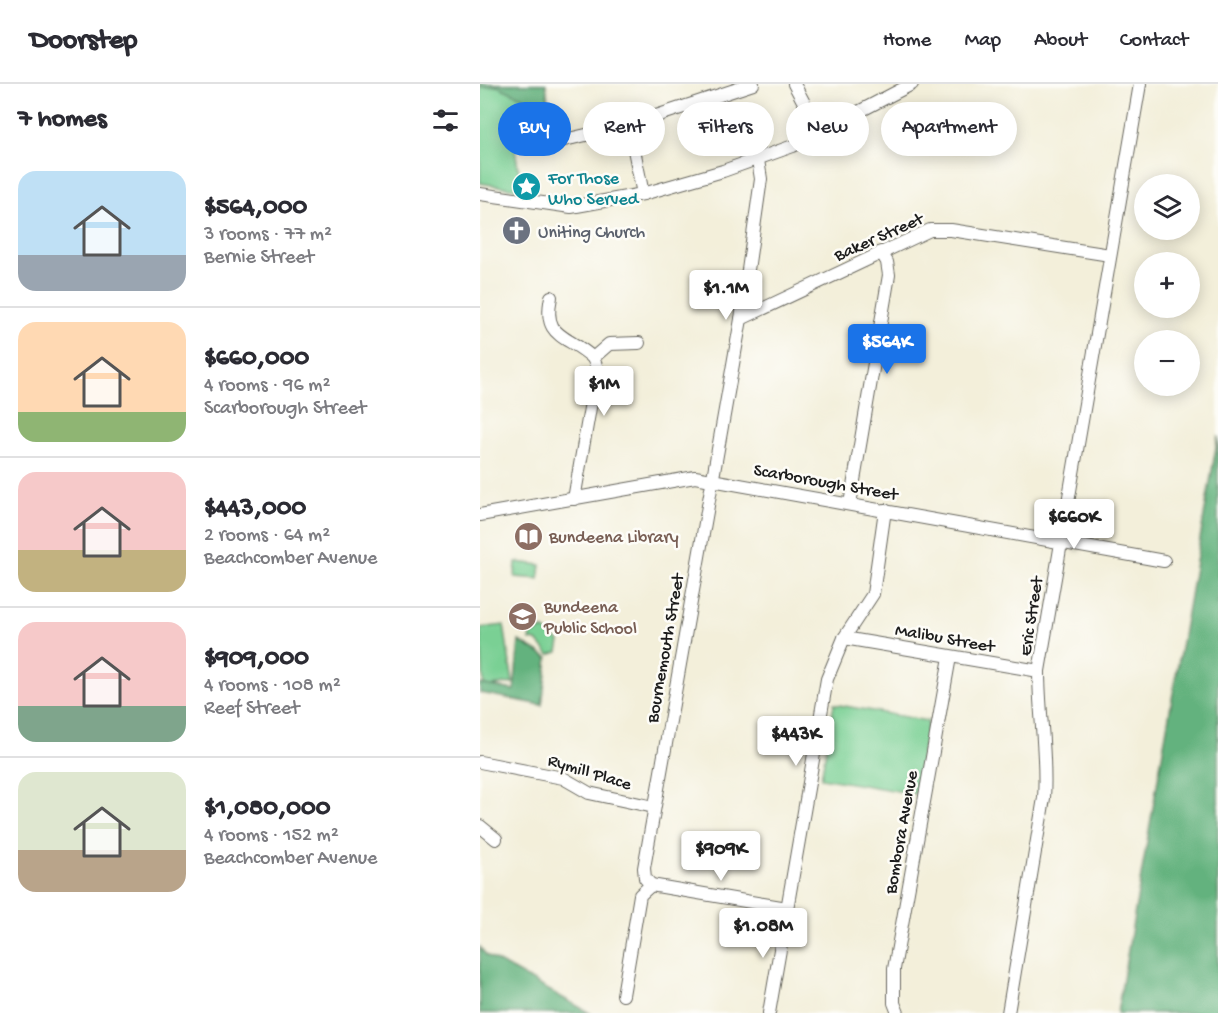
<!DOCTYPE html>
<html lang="en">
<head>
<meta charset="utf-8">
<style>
	:root { --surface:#fff; --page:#f2f2f3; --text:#2b2b33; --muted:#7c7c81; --line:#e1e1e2; --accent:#1a73e8 }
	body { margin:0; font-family:"Gochi Hand",sans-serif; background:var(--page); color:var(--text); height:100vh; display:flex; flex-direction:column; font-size:22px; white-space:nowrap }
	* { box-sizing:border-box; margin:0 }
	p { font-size:20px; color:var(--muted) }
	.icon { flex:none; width:33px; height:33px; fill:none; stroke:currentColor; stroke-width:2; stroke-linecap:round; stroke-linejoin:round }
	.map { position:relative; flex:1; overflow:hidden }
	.sheet { display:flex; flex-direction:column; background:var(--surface); width:480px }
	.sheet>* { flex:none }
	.guide { position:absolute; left:18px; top:18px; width:570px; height:54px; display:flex; gap:12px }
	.controls { position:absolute; left:654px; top:90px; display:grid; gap:12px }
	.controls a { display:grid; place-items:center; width:66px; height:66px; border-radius:50%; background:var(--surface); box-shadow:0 3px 15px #0003; font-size:30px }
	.price { position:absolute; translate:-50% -51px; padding:0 14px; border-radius:6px; background:#fff; color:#222; font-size:20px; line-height:39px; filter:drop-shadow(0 2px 3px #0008) }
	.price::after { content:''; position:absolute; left:50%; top:36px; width:18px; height:14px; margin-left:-9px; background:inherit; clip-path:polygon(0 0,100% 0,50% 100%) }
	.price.selected { background:var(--accent); color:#fff }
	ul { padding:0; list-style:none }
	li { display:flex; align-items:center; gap:18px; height:150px; padding:0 18px }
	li+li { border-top:2px solid var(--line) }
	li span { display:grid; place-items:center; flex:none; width:168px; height:120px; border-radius:18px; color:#555 }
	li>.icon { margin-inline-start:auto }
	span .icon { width:72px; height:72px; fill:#fffc; stroke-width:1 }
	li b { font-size:26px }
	h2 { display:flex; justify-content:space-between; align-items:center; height:72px; padding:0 18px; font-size:26px }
	.chip { padding:0 21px; border-radius:27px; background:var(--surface); box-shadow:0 3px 15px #0003; font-size:21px; line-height:54px }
	.chip.selected { background:var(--accent); color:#fff }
	header { display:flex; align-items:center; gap:36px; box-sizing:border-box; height:84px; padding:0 30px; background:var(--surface); border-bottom:2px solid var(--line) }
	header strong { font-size:28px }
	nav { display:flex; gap:33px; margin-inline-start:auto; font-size:21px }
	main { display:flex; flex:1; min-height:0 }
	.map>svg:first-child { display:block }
	.green { fill:#7ad094; stroke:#4b7658; stroke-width:1.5 }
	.forest { fill:#63b27e; stroke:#40674d; stroke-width:1.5 }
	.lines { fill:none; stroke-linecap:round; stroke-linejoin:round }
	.minor-casing { stroke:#67665e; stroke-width:14 }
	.minor { stroke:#fff; stroke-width:12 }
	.labels { text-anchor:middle; stroke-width:5; stroke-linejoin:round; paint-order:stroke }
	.culture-label { font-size:18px; fill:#0d838f; stroke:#fdfcf7; text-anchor:start }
	.worship-label { font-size:18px; fill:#5b616d; stroke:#fdfcf7; text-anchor:start }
	.street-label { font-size:18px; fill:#1c1c1c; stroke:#fdfcf7 }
	.education-label { font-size:18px; fill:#785e54; stroke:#fdfcf7; text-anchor:start }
</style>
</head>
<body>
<header>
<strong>Doorstep</strong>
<nav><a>Home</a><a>Map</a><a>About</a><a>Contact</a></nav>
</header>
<main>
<section class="sheet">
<h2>7 homes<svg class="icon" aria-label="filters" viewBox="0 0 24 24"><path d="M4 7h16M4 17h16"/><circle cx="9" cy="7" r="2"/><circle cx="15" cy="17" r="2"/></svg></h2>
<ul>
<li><span style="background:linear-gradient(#bfe0f5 70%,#9aa5b1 0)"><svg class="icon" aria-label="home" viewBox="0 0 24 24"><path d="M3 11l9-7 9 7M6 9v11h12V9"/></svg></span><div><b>$564,000</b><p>3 rooms · 77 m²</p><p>Bernie Street</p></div></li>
<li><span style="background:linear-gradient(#ffd9b3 75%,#8fb573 0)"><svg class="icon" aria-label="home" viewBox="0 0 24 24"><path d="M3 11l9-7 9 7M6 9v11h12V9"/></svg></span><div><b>$660,000</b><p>4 rooms · 96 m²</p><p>Scarborough Street</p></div></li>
<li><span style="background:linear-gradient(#f6c9c9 65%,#c2b280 0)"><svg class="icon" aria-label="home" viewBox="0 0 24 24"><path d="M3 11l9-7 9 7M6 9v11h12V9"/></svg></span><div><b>$443,000</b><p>2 rooms · 64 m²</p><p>Beachcomber Avenue</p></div></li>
<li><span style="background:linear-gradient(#f6c9c9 70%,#7fa58c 0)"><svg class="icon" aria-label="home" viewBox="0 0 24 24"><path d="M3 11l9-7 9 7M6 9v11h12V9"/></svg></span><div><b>$909,000</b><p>4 rooms · 108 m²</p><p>Reef Street</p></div></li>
<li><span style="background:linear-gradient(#dfe7d0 65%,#b9a48a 0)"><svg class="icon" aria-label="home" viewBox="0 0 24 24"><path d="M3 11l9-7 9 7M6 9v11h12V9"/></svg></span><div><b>$1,080,000</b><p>4 rooms · 152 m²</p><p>Beachcomber Avenue</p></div></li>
</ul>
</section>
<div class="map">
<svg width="738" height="929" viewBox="0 0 738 929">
	<rect width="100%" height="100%" fill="#fdfcf7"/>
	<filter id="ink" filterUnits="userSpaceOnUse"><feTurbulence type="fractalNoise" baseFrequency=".0167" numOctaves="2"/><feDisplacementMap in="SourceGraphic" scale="12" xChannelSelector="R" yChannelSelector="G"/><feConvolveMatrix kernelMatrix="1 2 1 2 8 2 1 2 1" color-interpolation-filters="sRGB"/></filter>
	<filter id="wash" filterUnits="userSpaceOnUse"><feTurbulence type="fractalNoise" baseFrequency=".008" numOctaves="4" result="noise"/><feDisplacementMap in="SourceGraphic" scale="24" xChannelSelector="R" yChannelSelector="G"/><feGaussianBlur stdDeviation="1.35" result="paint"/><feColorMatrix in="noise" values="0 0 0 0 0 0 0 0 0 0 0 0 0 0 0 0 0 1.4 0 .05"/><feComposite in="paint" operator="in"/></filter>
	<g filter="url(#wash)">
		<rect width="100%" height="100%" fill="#f3efda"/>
		<!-- green -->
		<g class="green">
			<polygon points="0,0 66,0 71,64 34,59 42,106 0,99"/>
			<polygon points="36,478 61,481 59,495 35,493"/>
			<polygon points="24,541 33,599 4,603 0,544"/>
			<polygon points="63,545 80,558 78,568 69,571 57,557 50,556 51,551"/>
			<polygon points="354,620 448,637 435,710 341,694"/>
		</g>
		<!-- forest -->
		<g class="forest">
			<polygon points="0,0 66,0 69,25 17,2 0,4"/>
			<polygon points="738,352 738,929 637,929"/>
			<polygon points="39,557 68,574 62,621 0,609 0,600 34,606"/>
			<polygon points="0,863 6,871 110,929 0,929"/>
		</g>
	</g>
	<g filter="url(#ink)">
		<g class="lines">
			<defs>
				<g id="minor">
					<polyline points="314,0 340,49"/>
					<polyline points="149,41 163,110"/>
					<polyline points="80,57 149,41 273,0"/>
					<polyline points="0,110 91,123 163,110 243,87 313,62 432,0"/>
					<path d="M 71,213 C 62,255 87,250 113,274"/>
					<polyline points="261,235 450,146 471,146 630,171"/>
					<polyline points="94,415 117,284 113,274 129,260 159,259"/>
					<polyline points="370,420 409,191 407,178 401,168"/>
					<polyline points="0,431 215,393 684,477"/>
					<polyline points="364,554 559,587"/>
					<polyline points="0,678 83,694 109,709 174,723"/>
					<polyline points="0,742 16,755"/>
					<polyline points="171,801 165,794 164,784 261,235 281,95 278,76"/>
					<polyline points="171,801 307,824"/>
					<polyline points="143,911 160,811 171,801"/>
					<polyline points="289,929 347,595 364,554 393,510 405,426"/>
					<polyline points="418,929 414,919 414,885 470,573"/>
					<path d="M 528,929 L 564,714 C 567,672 559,630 559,587 L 660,0"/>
				</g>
			</defs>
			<!-- minor casing -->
			<use href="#minor" class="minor-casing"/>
			<!-- minor -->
			<use href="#minor" class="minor"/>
		</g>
	</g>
	<!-- icons -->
	<defs>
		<symbol id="sight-disc" viewBox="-11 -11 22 22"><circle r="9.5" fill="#0f9aa8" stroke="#fdfcf7"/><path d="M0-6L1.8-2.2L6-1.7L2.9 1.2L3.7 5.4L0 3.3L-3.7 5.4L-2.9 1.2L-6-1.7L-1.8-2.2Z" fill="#fff"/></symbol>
		<symbol id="church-disc" viewBox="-11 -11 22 22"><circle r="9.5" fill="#6b7280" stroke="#fdfcf7"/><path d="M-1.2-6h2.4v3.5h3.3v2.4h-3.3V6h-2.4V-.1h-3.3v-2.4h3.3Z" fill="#fff"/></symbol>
		<symbol id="library-disc" viewBox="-11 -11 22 22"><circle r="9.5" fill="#8d6e63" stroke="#fdfcf7"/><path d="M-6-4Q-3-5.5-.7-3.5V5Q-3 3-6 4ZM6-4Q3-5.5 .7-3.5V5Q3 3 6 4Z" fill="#fff"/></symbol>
		<symbol id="school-disc" viewBox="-11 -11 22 22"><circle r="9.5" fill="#8d6e63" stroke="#fdfcf7"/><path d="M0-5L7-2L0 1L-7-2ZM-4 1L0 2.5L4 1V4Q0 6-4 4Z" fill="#fff"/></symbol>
	</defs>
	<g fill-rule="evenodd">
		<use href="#sight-disc" x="30" y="86" width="33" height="33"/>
		<use href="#church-disc" x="20" y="130" width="33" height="33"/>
		<use href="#library-disc" x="32" y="436" width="33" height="33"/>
		<use href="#school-disc" x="26" y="516" width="33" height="33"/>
	</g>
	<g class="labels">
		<!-- culture labels -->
		<g class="culture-label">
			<text x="68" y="99">For Those<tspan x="68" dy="21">Who Served</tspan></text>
		</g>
		<!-- worship labels -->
		<g class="worship-label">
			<text x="58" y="153">Uniting Church</text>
		</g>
		<!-- street labels -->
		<g class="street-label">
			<text transform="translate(398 152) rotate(-24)" y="6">Baker Street</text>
			<text transform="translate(346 397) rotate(10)" y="6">Scarborough Street</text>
			<text transform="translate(550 532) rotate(-81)" y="6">Eric Street</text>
			<text transform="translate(465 553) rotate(10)" y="6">Malibu Street</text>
			<text transform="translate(184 564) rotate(-80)" y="6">Bournemouth Street</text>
			<text transform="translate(110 687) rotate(17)" y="6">Rymill Place</text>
			<text transform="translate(420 748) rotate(-80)" y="6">Bombora Avenue</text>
		</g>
		<!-- education labels -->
		<g class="education-label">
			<text x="69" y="458">Bundeena Library</text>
			<text x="64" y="528">Bundeena<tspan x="64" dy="21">Public School</tspan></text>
		</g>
	</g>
</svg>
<div class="controls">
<a><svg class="icon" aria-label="layers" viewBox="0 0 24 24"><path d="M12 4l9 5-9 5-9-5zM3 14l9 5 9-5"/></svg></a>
<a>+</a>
<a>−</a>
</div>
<b class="price" style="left:246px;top:237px">$1.1M</b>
<b class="price selected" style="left:407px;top:291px">$564K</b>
<b class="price" style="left:124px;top:333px">$1M</b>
<b class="price" style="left:594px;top:466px">$660K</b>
<b class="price" style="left:316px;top:683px">$443K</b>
<b class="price" style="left:241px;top:798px">$909K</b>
<b class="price" style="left:283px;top:875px">$1.08M</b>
<div class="guide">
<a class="chip selected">Buy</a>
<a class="chip">Rent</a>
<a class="chip">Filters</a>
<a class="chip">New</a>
<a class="chip">Apartment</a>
</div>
</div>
</main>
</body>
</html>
